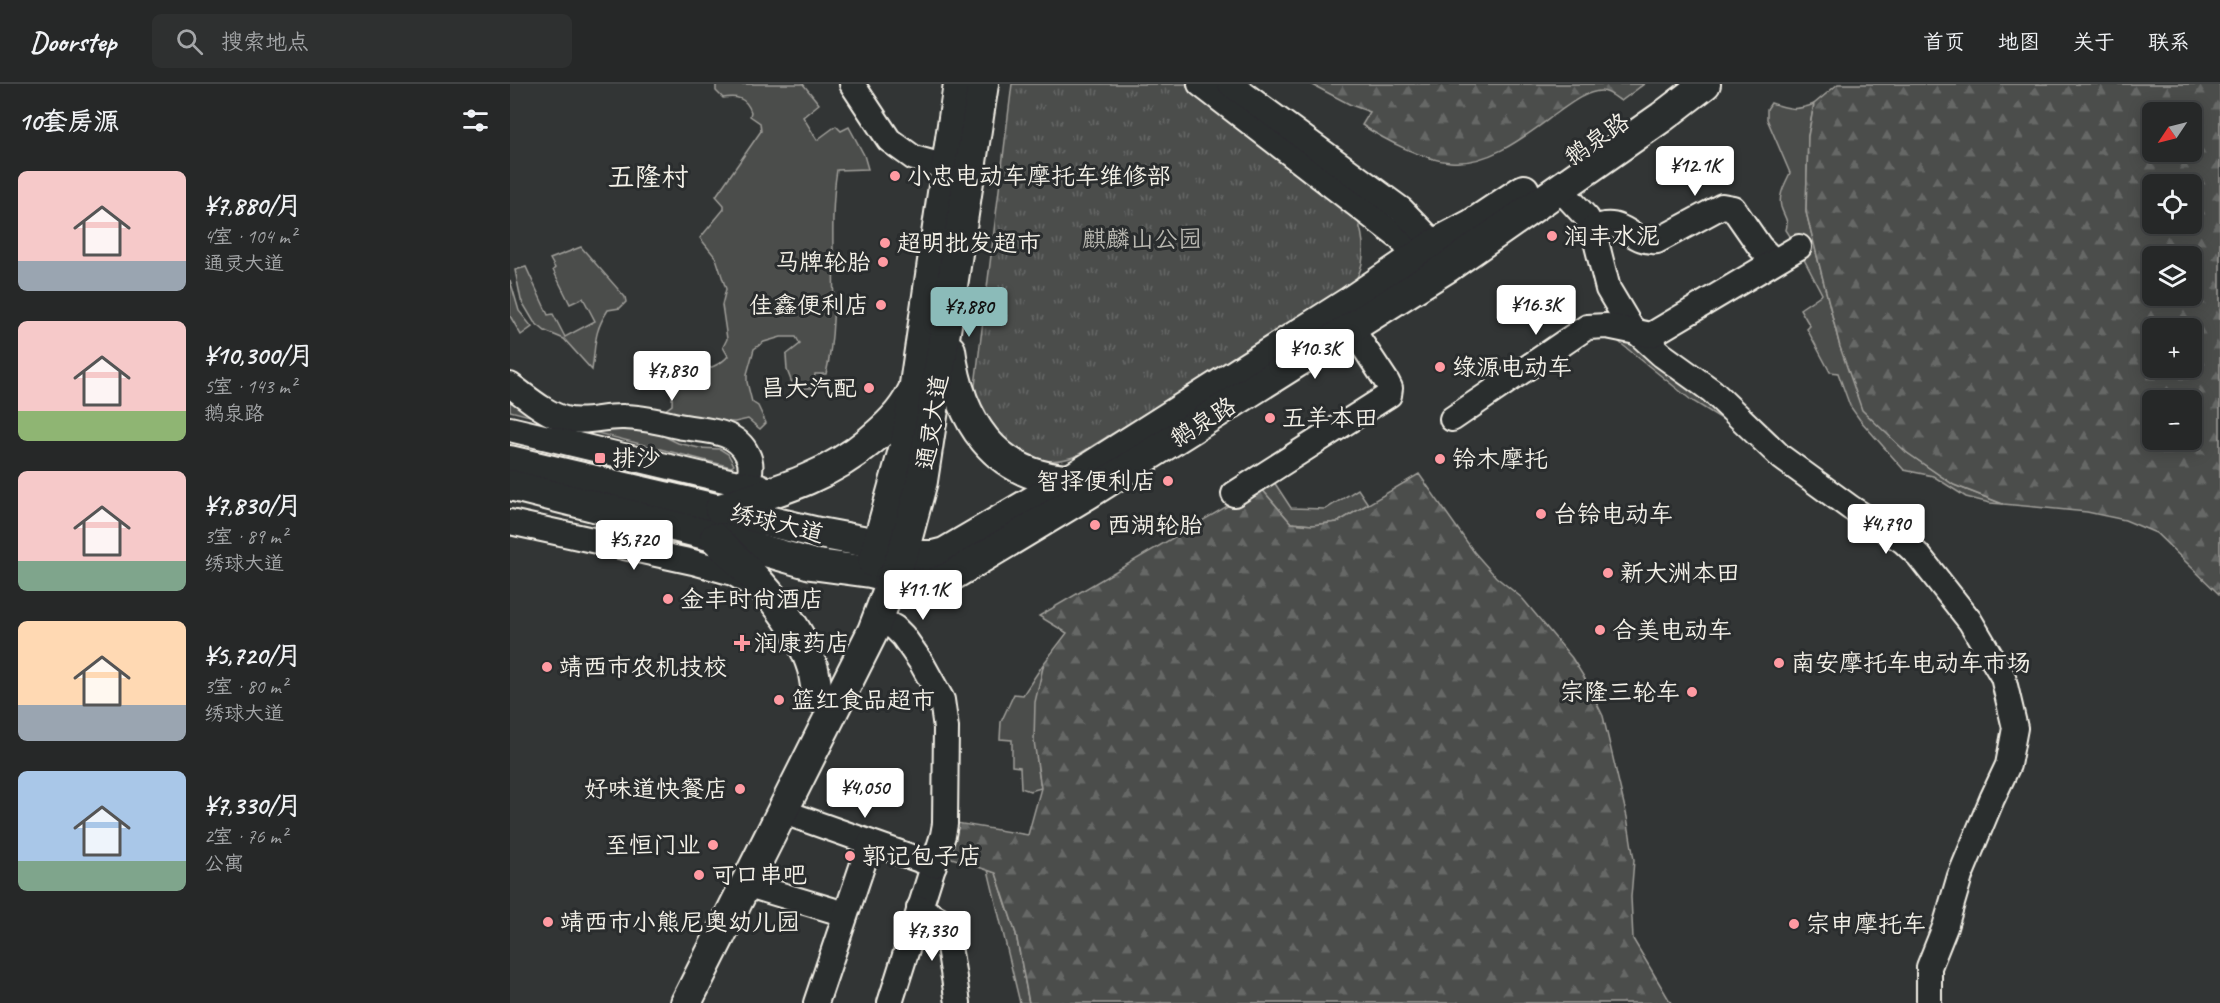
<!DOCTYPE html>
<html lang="zh">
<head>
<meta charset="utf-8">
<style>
	:root { --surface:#262828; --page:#2e3030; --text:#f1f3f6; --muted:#a4a6a8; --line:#424445; --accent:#8bbbb9 }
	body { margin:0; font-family:Caveat,"LXGW WenKai TC",sans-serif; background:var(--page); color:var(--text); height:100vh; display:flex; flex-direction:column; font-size:22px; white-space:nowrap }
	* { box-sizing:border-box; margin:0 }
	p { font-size:20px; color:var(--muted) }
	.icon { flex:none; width:33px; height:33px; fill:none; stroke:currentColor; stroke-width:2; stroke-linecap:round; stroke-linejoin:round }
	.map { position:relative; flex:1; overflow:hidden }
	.sheet { display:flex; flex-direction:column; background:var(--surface); width:510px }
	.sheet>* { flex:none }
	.needle { width:39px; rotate:235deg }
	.tools { position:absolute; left:1632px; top:18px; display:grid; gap:12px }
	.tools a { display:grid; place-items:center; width:60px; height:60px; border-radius:9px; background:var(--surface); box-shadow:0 3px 15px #0003,0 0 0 2px var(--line); font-size:30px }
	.price { position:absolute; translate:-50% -51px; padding:0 14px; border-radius:6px; background:#fff; color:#222; font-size:20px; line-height:39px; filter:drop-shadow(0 2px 3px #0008) }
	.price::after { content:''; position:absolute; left:50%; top:36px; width:18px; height:14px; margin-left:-9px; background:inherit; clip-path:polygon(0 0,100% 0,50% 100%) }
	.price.on { background:var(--accent); color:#111 }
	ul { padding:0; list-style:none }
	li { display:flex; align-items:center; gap:18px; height:150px; padding:0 18px }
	li span { display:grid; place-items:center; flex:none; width:168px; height:120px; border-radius:9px; color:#555 }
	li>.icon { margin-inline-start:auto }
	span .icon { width:72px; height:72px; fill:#fffc; stroke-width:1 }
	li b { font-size:26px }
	h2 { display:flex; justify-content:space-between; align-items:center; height:72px; padding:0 18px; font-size:26px }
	header { display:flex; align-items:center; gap:36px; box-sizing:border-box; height:84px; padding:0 30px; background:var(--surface); border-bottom:2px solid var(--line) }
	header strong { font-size:28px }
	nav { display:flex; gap:33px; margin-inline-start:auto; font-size:21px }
	.search { width:420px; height:54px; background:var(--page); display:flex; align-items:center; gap:15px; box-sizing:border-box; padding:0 21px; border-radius:9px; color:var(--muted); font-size:22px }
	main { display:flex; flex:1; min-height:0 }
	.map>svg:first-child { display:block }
	.green { fill:#4b4d4c; stroke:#a09f9a; stroke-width:1.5 }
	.forest { fill:url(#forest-firs); stroke:#a09f9a; stroke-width:1.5; fill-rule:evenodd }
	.park { fill:url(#park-tufts); stroke:#a09f9a; stroke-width:1.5 }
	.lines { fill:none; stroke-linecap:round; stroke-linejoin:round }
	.minor-casing { stroke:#f4f1e8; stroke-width:28 }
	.major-casing { stroke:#f4f1e8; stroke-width:34 }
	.minor { stroke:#2a2d2e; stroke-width:24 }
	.major { stroke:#2a2d2e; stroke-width:30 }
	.poi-dot { fill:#ff9aa2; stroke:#2a2d2e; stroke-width:2 }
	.labels { text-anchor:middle; stroke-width:6; stroke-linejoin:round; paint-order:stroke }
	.street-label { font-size:24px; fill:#f4f1e8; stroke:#2a2d2e }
	.poi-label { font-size:24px; fill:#f4f1e8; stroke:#2a2d2e; text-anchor:start }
	.park-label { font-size:24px; fill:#b9b8b1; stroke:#2a2d2e }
	.quarter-label { font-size:27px; fill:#f4f1e8; stroke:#2a2d2e }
</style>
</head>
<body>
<header>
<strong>Doorstep</strong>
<div class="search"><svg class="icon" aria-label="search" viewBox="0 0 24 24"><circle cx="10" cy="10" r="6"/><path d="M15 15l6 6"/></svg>搜索地点</div>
<nav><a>首页</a><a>地图</a><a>关于</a><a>联系</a></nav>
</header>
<main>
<section class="sheet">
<h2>10套房源<svg class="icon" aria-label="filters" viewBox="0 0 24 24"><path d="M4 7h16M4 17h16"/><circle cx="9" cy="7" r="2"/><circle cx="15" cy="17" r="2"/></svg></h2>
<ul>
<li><span style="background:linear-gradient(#f6c9c9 75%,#9aa5b1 0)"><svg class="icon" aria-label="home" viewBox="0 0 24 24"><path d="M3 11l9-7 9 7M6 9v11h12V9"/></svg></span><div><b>¥7,880/月</b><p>4室 · 104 m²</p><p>通灵大道</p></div></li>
<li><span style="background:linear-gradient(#f6c9c9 75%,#8fb573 0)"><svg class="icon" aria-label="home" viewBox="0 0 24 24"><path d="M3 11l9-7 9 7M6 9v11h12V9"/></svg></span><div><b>¥10,300/月</b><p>5室 · 143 m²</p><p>鹅泉路</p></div></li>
<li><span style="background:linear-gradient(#f6c9c9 75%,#7fa58c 0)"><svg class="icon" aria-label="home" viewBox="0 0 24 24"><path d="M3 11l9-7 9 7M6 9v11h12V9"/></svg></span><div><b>¥7,830/月</b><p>3室 · 89 m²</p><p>绣球大道</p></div></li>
<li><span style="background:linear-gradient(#ffd9b3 70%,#9aa5b1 0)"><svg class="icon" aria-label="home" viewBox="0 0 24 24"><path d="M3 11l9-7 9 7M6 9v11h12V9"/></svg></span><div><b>¥5,720/月</b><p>3室 · 80 m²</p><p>绣球大道</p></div></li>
<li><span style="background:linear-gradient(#a9c7e8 75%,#7fa58c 0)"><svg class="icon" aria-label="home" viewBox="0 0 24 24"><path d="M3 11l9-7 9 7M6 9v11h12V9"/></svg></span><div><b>¥7,330/月</b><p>2室 · 76 m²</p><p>公寓</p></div></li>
</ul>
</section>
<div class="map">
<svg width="1710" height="919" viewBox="0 0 1710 919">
	<defs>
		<pattern id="forest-firs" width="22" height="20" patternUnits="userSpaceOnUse" patternTransform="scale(1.5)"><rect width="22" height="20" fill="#4b4d4c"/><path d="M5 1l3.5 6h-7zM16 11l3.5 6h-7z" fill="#666766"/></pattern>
		<pattern id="park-tufts" width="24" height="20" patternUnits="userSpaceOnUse" patternTransform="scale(1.5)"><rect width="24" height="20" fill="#4b4d4c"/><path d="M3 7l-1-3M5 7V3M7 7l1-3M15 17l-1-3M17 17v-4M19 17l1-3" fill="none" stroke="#666766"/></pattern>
	</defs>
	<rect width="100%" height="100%" fill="#323535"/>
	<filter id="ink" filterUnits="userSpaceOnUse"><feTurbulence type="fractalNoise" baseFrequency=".0167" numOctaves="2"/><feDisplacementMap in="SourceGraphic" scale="12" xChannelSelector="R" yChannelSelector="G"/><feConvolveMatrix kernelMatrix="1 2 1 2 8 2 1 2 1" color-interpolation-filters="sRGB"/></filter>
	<g filter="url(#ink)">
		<!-- green -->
		<g class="green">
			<path d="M 206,0 L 293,0 L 309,20 L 293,33 L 307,56 L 326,42 L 331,47 L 339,43 L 354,71 L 358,85 L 327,86 C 316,154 332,223 316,290 L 305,290 L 303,304 L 284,304 L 277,286 L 276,271 L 290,260 L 286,253 L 271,253 L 254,258 L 244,265 L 237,290 L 237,298 L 242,318 L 248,322 L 256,339 L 250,345 L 238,335 L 225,338 L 217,338 L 154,327 L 162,321 L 163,284 L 177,276 C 180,280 182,286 188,286 C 196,287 213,279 218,272 L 213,263 L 217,255 L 212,221 L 216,205 L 206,174 L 190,154 L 214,125 L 214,121 L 206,112 L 251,47 L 250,39 L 240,32 L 241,28 C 236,13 226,12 213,14 L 206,7 Z"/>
			<path d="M 1261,19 C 1278,25 1287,27 1304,20 L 1298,52 L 1296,128 L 1330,263 L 1396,368 L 1444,401 L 1493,420 L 1480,419 L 1456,413 L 1423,392 L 1394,386 L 1350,336 L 1340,322 L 1328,289 L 1320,288 L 1297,245 L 1300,242 L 1290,225 L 1312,210 L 1289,166 L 1276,146 C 1279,136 1274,133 1271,123 C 1268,111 1275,100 1280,89 L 1257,35 L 1257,25 Z"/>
			<path d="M 71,163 L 115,213 L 116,218 L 110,224 L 98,226 C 83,249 86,260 82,286 L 54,255 L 35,247 L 24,238 L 11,216 L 5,186 L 16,183 L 38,231 L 43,230 L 55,253 L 85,237 L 73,214 L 60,220 L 43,186 L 45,184 L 40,175 Z"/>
			<polygon points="0,196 9,227 22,243 11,251 0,232"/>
			<path d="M 1099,250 C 1139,258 1189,309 1217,338 L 1181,316 Z"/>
			<polygon points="0,310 143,347 168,359 189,364 210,365 218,370 224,381 221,383 0,327"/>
			<polygon points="764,398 781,424 816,425 848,405 858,420 828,438 802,441 781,439 750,403"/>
			<path d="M 534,579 C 523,629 522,654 531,704 L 520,707 L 511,704 L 510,683 L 502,682 L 502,656 L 490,655 L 491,638 L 504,610 L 513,611 Z"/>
			<polygon points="478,786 486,789 506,850 519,919 510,919"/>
		</g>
		<!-- forest -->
		<g class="forest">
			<path d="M 801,0 L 1134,0 L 1111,17 C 1105,13 1099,7 1091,7 C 1077,7 1061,19 1050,27 C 1019,49 981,82 940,78 C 913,76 875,56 852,41 L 860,28 L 841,21 Z"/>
			<path d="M 1328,0 L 1710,0 L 1710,511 L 1646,449 L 1615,436 L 1577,428 L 1493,420 L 1444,401 L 1396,368 L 1352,326 L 1330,263 L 1296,128 L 1298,52 L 1304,20 ZM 1642,28 L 1682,28 L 1682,68 L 1642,68 ZM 1642,100 L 1682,100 L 1682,140 L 1642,140 ZM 1682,172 L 1682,212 L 1642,212 L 1642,172 ZM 1642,244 L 1682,244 L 1682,284 L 1642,284 ZM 1642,316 L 1682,316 L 1682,356 L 1642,356 Z"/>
			<polygon points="909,390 964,468 986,493 1012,514 1062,574 1074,593 1093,632 1117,733 1124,776 1121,813 1123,855 1161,919 519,919 506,850 486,789 436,772 441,738 518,751 531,704 524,657 525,618 534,579 557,549 529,532 750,403 781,439 802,441 828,438"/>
		</g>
		<!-- park -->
		<path class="park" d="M 502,0 L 677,0 L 847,134 C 855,155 858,186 839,203 C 832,209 823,214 815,219 L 566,372 C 540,382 510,375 489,358 C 478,349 467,316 465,302 Z"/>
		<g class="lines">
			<defs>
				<g id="minor">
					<polyline points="342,0 379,56 404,74 437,83"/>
					<polyline points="690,0 891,155 916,188"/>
					<polyline points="720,0 892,126 925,160 935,175"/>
					<polyline points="1050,105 1077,134 1083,145 1098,205 1120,242 1152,271 1202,307 1271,373 1341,424 1393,457 1409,472 1460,537 1493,593 1505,644 1498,681 1482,715 1450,792 1435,843 1419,883 1419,919"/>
					<path d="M 1083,145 C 1112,130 1121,160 1147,157 L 1212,122 L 1223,124 L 1250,163 L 1264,177"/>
					<path d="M 0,301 C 17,313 34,329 55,335 C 74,340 94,332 114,333 C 132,333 150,338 168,342 C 191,347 225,344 237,370 C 243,381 241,390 235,400"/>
					<polyline points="942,335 1077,243 1097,242 1141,251 1289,163"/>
					<polyline points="0,345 219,397 250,402"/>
					<polyline points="724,410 879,311 880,304 877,298 842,245"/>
					<polyline points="0,438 183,478 223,489 246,503"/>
					<polyline points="371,536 385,544 393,552 411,578 432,616 436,644 435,740 433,751 380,919"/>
					<polyline points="271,727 424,781"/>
					<polyline points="235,800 335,830"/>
					<polyline points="409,824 429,835 437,850 448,919"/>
					<polyline points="306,919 360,759"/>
				</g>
				<g id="major">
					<path d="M 440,266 C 449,335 484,393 560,396"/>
					<polyline points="0,377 309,449 368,460 403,472 423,472 435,469 568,391 840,218 925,160 963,140 1014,106"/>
					<polyline points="0,401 203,452 301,480 360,488 411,500 421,500 436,495 579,409 939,182 1152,33 1195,0"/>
					<path d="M 210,425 C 266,407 313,396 360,357 C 377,343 392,329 402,309"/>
					<path d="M 205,454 C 242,490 288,534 303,585 C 305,594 306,603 308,613"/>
					<polyline points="363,478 397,355 449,0"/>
					<polyline points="176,919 363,547 393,468 412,397 473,0"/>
				</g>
			</defs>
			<!-- minor casing -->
			<use href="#minor" class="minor-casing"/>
			<!-- major casing -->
			<use href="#major" class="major-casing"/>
			<!-- minor -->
			<use href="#minor" class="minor"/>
			<!-- major -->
			<use href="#major" class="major"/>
		</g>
	</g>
	<!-- markers -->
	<g class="poi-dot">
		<circle cx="385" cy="92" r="6"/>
		<circle cx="1042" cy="152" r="6"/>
		<circle cx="375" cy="159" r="6"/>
		<circle cx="373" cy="178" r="6"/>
		<circle cx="371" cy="221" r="6"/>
		<circle cx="930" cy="283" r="6"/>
		<circle cx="359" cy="304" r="6"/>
		<circle cx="760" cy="334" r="6"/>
		<rect x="84" y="368" width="12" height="12" rx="3"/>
		<circle cx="930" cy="375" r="6"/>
		<circle cx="658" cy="397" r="6"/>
		<circle cx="1031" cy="430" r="6"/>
		<circle cx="585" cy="441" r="6"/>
		<circle cx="1098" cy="489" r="6"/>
		<circle cx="158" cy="515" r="6"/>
		<circle cx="1090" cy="546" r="6"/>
		<path d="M229 550h6v6h6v6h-6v6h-6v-6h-6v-6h6z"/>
		<circle cx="1269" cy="579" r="6"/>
		<circle cx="37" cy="583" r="6"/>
		<circle cx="1182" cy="608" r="6"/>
		<circle cx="269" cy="616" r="6"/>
		<circle cx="230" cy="705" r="6"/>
		<circle cx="203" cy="761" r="6"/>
		<circle cx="340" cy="772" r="6"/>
		<circle cx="189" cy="791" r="6"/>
		<circle cx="38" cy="838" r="6"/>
		<circle cx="1284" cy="840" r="6"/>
	</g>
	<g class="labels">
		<!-- street labels -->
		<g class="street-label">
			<text transform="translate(1087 55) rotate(-35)" y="8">鹅泉路</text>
			<text transform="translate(422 338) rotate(-81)" y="8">通灵大道</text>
			<text transform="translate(693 338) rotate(-32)" y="8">鹅泉路</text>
			<text transform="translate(267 439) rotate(14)" y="8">绣球大道</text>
		</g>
		<!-- poi labels -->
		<g class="poi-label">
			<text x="397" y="100">小忠电动车摩托车维修部</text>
			<text x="1054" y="160">润丰水泥</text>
			<text x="387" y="167">超明批发超市</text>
			<text x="361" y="186" text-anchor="end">马牌轮胎</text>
			<text x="359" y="229" text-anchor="end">佳鑫便利店</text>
			<text x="942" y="291">绿源电动车</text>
			<text x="347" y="312" text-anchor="end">昌大汽配</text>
			<text x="772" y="342">五羊本田</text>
			<text x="102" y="382">排沙</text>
			<text x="942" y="383">铃木摩托</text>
			<text x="646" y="405" text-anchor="end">智择便利店</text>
			<text x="1043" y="438">台铃电动车</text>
			<text x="597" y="449">西湖轮胎</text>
			<text x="1110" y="497">新大洲本田</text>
			<text x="170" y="523">金丰时尚酒店</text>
			<text x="1102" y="554">合美电动车</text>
			<text x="244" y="567">润康药店</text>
			<text x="1281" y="587">南安摩托车电动车市场</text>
			<text x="49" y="591">靖西市农机技校</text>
			<text x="1170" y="616" text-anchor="end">宗隆三轮车</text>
			<text x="281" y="624">篮红食品超市</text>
			<text x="218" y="713" text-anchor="end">好味道快餐店</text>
			<text x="191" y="769" text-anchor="end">至恒门业</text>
			<text x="352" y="780">郭记包子店</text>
			<text x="201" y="799">可口串吧</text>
			<text x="50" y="846">靖西市小熊尼奥幼儿园</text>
			<text x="1296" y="848">宗申摩托车</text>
		</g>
		<!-- park labels -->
		<g class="park-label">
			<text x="632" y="163">麒麟山公园</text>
		</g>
		<!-- quarter labels -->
		<g class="quarter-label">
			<text x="138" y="102">五隆村</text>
		</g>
	</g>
</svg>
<div class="tools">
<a><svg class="needle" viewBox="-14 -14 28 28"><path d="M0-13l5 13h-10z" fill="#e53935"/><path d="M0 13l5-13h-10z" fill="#a4a6a8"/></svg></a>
<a><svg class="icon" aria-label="locate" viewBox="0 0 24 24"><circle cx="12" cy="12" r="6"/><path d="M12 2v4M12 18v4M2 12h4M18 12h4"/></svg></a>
<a><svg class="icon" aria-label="layers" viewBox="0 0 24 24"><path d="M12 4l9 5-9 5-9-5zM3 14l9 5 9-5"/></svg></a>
<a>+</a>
<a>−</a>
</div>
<b class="price" style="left:1185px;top:113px">¥12.1K</b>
<b class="price" style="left:1026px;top:252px">¥16.3K</b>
<b class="price on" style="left:459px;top:254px">¥7,880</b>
<b class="price" style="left:805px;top:296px">¥10.3K</b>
<b class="price" style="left:162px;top:318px">¥7,830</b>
<b class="price" style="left:1376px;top:471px">¥4,790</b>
<b class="price" style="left:124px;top:487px">¥5,720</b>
<b class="price" style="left:413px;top:537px">¥11.1K</b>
<b class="price" style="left:355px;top:735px">¥4,050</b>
<b class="price" style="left:422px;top:878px">¥7,330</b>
</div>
</main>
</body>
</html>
